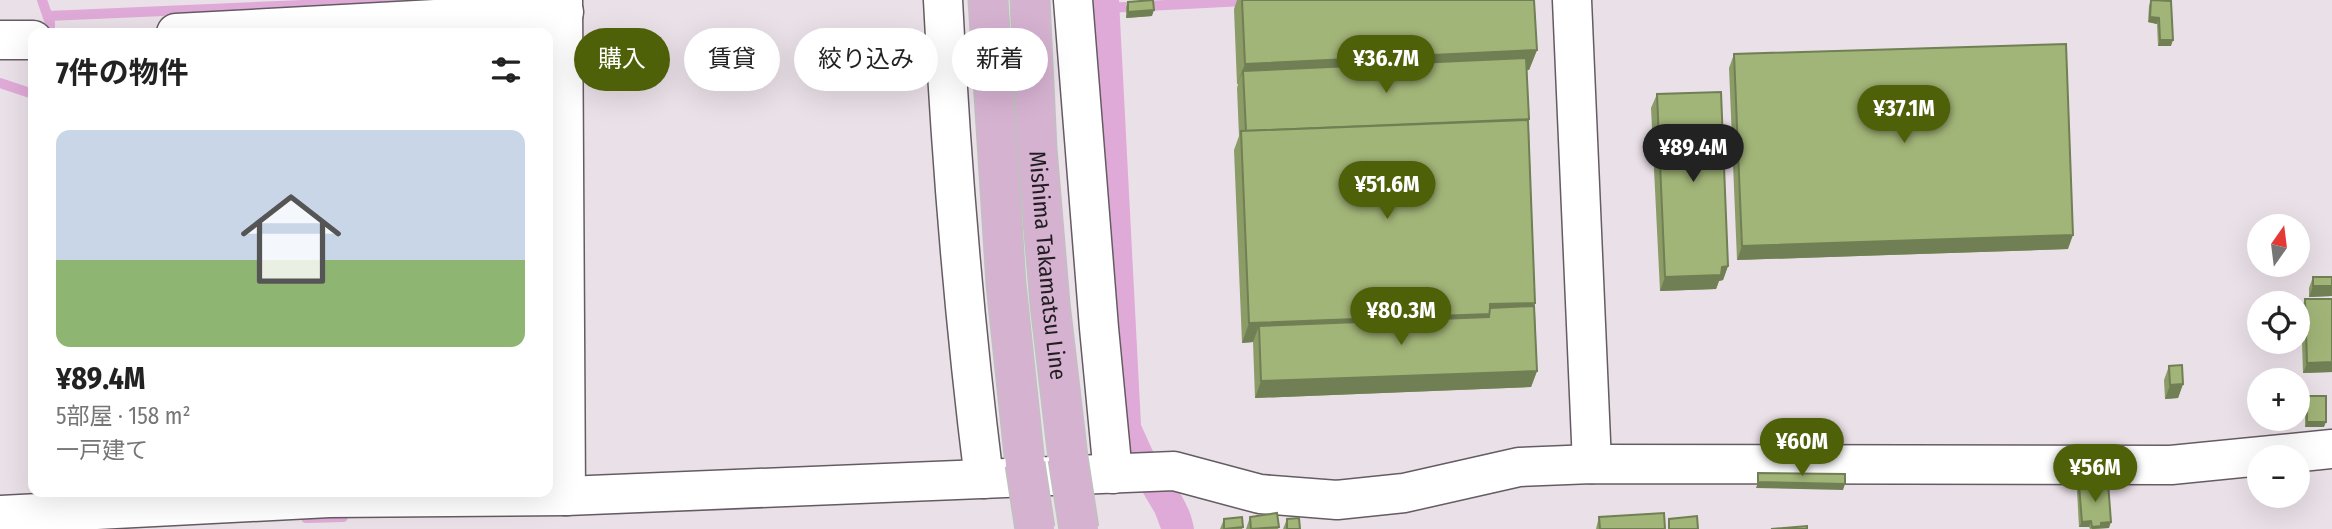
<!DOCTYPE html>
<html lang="ja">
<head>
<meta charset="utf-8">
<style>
	:root { --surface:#fff; --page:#f6f6f6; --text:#222; --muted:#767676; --line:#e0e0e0; --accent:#4e6109 }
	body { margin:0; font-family:"Fira Sans Condensed","Noto Sans JP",sans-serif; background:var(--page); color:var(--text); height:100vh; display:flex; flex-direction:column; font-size:26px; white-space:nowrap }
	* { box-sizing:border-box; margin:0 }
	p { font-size:23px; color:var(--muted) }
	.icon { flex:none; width:38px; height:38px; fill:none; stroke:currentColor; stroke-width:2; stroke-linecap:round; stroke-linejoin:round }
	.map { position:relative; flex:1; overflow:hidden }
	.drawer { position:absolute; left:28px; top:28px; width:525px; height:469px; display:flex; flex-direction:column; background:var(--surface); border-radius:14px; box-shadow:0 7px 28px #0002 }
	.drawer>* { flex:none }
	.guide { position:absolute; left:574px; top:28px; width:665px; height:63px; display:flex; gap:14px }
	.needle { width:46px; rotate:14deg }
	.fabs { position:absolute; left:2247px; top:214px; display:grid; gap:14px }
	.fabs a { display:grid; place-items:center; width:63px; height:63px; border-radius:50%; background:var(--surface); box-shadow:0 7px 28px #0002; font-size:35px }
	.price { position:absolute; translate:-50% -60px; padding:0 16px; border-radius:24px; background:var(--accent); color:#fff; font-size:23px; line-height:46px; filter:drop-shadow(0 2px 4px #0008) }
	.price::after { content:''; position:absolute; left:50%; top:42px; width:21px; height:16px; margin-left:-10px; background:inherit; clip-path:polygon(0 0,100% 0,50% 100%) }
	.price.active { background:#222; color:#fff }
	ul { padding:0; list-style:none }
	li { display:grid; align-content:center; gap:14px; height:371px; padding:0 28px }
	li+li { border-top:2px solid var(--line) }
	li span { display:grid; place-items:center; height:217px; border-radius:14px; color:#555 }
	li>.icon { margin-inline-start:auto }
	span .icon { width:126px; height:126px; fill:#fffc; stroke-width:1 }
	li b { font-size:30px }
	h2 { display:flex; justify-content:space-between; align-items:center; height:84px; padding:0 28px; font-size:30px }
	.pill { padding:0 24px; border-radius:32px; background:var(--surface); box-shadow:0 7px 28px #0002; font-size:24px; line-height:63px }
	.pill.active { background:var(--accent); color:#fff }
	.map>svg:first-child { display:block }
	.water { fill:#dfaad7 }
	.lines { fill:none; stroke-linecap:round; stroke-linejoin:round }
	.stream { stroke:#dfaad7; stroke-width:10 }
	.minor-casing { stroke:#655c63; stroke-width:41 }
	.major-casing { stroke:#c1c0c1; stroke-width:41 }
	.minor { stroke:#fff; stroke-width:38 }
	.major { stroke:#d6b2d1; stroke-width:38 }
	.major-bridge-casing { stroke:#c1c0c1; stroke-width:41; stroke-linecap:butt }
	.major-bridge { stroke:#d6b2d1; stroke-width:38 }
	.wall { fill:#8b9c67 }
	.shaded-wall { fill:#717f54 }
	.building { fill:#a2b578; stroke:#717f54; stroke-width:2 }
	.labels { text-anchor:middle; stroke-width:5; stroke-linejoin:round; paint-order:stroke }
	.street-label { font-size:23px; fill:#211e21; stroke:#f7edf5 }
</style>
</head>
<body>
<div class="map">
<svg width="2332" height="529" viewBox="0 0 2332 529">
	<rect width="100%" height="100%" fill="#eae0e8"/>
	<!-- water -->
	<path class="water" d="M 1083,0 L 1119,0 L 1141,425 C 1146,435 1150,446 1155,455 C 1169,480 1190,500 1194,529 L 1161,529 L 1155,513 L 1124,461 Z"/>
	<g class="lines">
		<!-- stream -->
		<g class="stream">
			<polyline points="42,0 50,23 50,33"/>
			<polyline points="1107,8 1264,0"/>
			<polyline points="48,16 418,0"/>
			<polyline points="0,83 33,94"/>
			<polyline points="306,518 343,517"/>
		</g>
		<defs>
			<g id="minor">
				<polyline points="563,0 566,496"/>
				<path d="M 943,0 C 951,160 964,320 984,479"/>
				<polyline points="1073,0 1099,328 1113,474"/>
				<polyline points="1572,0 1592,464"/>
				<polyline points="176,33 564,12"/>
				<polyline points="0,40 33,40"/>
				<polyline points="0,515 329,498 566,496 1174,471 1260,494 1337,500 1404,493 1519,467 1592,464 2171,465 2332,449"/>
			</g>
			<g id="major">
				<polyline points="988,0 1006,284 1025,464"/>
				<path id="s1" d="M 1030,0 L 1037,149 L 1050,304 L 1068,458"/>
			</g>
		</defs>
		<!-- minor casing -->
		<use href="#minor" class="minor-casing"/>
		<!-- major casing -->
		<use href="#major" class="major-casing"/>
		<!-- minor -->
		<use href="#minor" class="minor"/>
		<!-- major -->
		<use href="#major" class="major"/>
		<defs>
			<g id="major-bridge">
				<polyline points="1068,458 1079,529"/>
				<polyline points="1025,464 1035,529"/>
			</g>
		</defs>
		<!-- major-bridge casing -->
		<use href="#major-bridge" class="major-bridge-casing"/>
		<!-- major-bridge -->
		<use href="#major-bridge" class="major-bridge"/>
	</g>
	<!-- wall -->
	<g class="wall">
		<polygon points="1237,0 1534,0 1537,50 1529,70 1527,70 1537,371 1531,387 1255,398 1253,342 1242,343 1234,150 1239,136 1237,88 1238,84 1237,84 1234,9"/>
		<polygon points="2151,0 2171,46 2158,46 2157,24 2148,22 2149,6"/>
		<polygon points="1128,2 1152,16 1126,18 1126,7"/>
		<polygon points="1734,54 2068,249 1737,260 1729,68"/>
		<polygon points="1657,94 1728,266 1723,280 1719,281 1716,289 1660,291 1651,108"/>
		<polygon points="2313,277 2332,277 2332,296 2309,297 2309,288"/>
		<polygon points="2305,299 2332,299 2332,372 2303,373 2301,310"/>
		<polygon points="2169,366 2183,384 2178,398 2165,399 2164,380"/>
		<polygon points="2307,396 2324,427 2305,427 2305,402"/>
		<polygon points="2079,485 2109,528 2090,529 2089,527 2079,527 2077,491"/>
		<polygon points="1250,517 1279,527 1278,529 1246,529"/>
		<polygon points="1599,517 1665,529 1596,529"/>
		<polygon points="1224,519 1243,527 1242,529 1220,529"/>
		<polygon points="1287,519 1300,529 1283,529"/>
	</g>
	<!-- shaded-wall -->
	<g class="shaded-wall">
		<polygon points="1154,10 1152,16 1126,18 1128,12"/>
		<polygon points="2150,17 2159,18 2157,24 2148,22"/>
		<polygon points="2160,40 2173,40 2171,46 2158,46"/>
		<polygon points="1537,50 1529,70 1243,83 1243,71 1237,84 1245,64"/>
		<polygon points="2073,235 2068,249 1737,260 1742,246"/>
		<polygon points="1728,266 1723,280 1719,281 1716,289 1660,291 1665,277"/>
		<polygon points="2313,286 2332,286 2332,296 2309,297"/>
		<polygon points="1535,303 1528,323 1259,326 1253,342 1242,343 1249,323 1490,304"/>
		<polygon points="2332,362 2332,372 2303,373 2307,363"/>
		<polygon points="1537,371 1531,387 1255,398 1261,381"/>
		<polygon points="2183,384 2178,398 2165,399 2170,385"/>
		<polygon points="2307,422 2326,422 2324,427 2305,427"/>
		<polygon points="1758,482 1845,484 1843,490 1756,488"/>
		<polygon points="2091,521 2089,527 2079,527 2082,522"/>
		<polygon points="2111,522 2109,528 2092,529 2092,527 2101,523"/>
	</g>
	<!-- building -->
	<g class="building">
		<polygon points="1153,0 1154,10 1128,12 1128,2"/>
		<polygon points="1242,0 1534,0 1537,50 1245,64"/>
		<polygon points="2151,0 2171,1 2173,40 2160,40 2159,18 2150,17"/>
		<polygon points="2066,44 2073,235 1742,246 1734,54"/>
		<polygon points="1526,58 1529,119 1246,131 1243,71"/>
		<polygon points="1721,92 1728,266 1722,267 1721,275 1665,277 1657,94"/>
		<polygon points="1528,120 1535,303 1490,304 1490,314 1249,323 1241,131"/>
		<rect x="2313" y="277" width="19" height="9"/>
		<polygon points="2305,299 2332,299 2332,362 2307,363"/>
		<polygon points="1534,306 1537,371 1261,381 1259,326 1489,317 1490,308"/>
		<polygon points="2182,365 2183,384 2170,385 2169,366"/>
		<rect x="2307" y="396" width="19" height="26"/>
		<polygon points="1758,473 1845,474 1845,484 1758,482"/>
		<polygon points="2108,483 2111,522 2101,523 2101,526 2092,527 2091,521 2082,522 2079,485"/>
		<polygon points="1277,513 1279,527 1251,529 1250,517"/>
		<polygon points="1664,513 1665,529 1600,529 1599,517"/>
		<polygon points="1697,516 1698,529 1669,529 1669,519"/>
		<polygon points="1242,517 1243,527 1224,529 1224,519"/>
		<polygon points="1299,518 1300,529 1287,529 1287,519"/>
		<polygon points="1807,526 1807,529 1771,529"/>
	</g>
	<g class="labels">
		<!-- street labels -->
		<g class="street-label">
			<text dy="8" stroke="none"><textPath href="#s1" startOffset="266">Mishima Takamatsu Line</textPath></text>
		</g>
	</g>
</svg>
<div class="fabs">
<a><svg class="needle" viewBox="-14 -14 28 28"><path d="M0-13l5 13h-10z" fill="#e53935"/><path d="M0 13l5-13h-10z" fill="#767676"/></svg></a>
<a><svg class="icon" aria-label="locate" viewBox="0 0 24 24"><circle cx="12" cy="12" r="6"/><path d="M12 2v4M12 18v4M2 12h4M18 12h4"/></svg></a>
<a>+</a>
<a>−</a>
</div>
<b class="price" style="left:1386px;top:95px">¥36.7M</b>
<b class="price" style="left:1904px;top:145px">¥37.1M</b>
<b class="price active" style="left:1693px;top:184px">¥89.4M</b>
<b class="price" style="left:1387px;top:221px">¥51.6M</b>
<b class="price" style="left:1401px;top:347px">¥80.3M</b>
<b class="price" style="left:1802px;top:478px">¥60M</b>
<b class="price" style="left:2095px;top:504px">¥56M</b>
<div class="guide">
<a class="pill active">購入</a>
<a class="pill">賃貸</a>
<a class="pill">絞り込み</a>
<a class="pill">新着</a>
</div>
<section class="drawer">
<h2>7件の物件<svg class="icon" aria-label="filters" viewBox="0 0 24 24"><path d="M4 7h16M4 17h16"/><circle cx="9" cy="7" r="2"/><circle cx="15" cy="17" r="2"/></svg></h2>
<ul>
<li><span style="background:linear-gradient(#c9d6e8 60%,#8fb573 0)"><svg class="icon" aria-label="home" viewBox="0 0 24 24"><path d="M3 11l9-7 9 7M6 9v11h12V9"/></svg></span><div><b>¥89.4M</b><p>5部屋 · 158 m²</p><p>一戸建て</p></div></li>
</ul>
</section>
</div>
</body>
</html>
